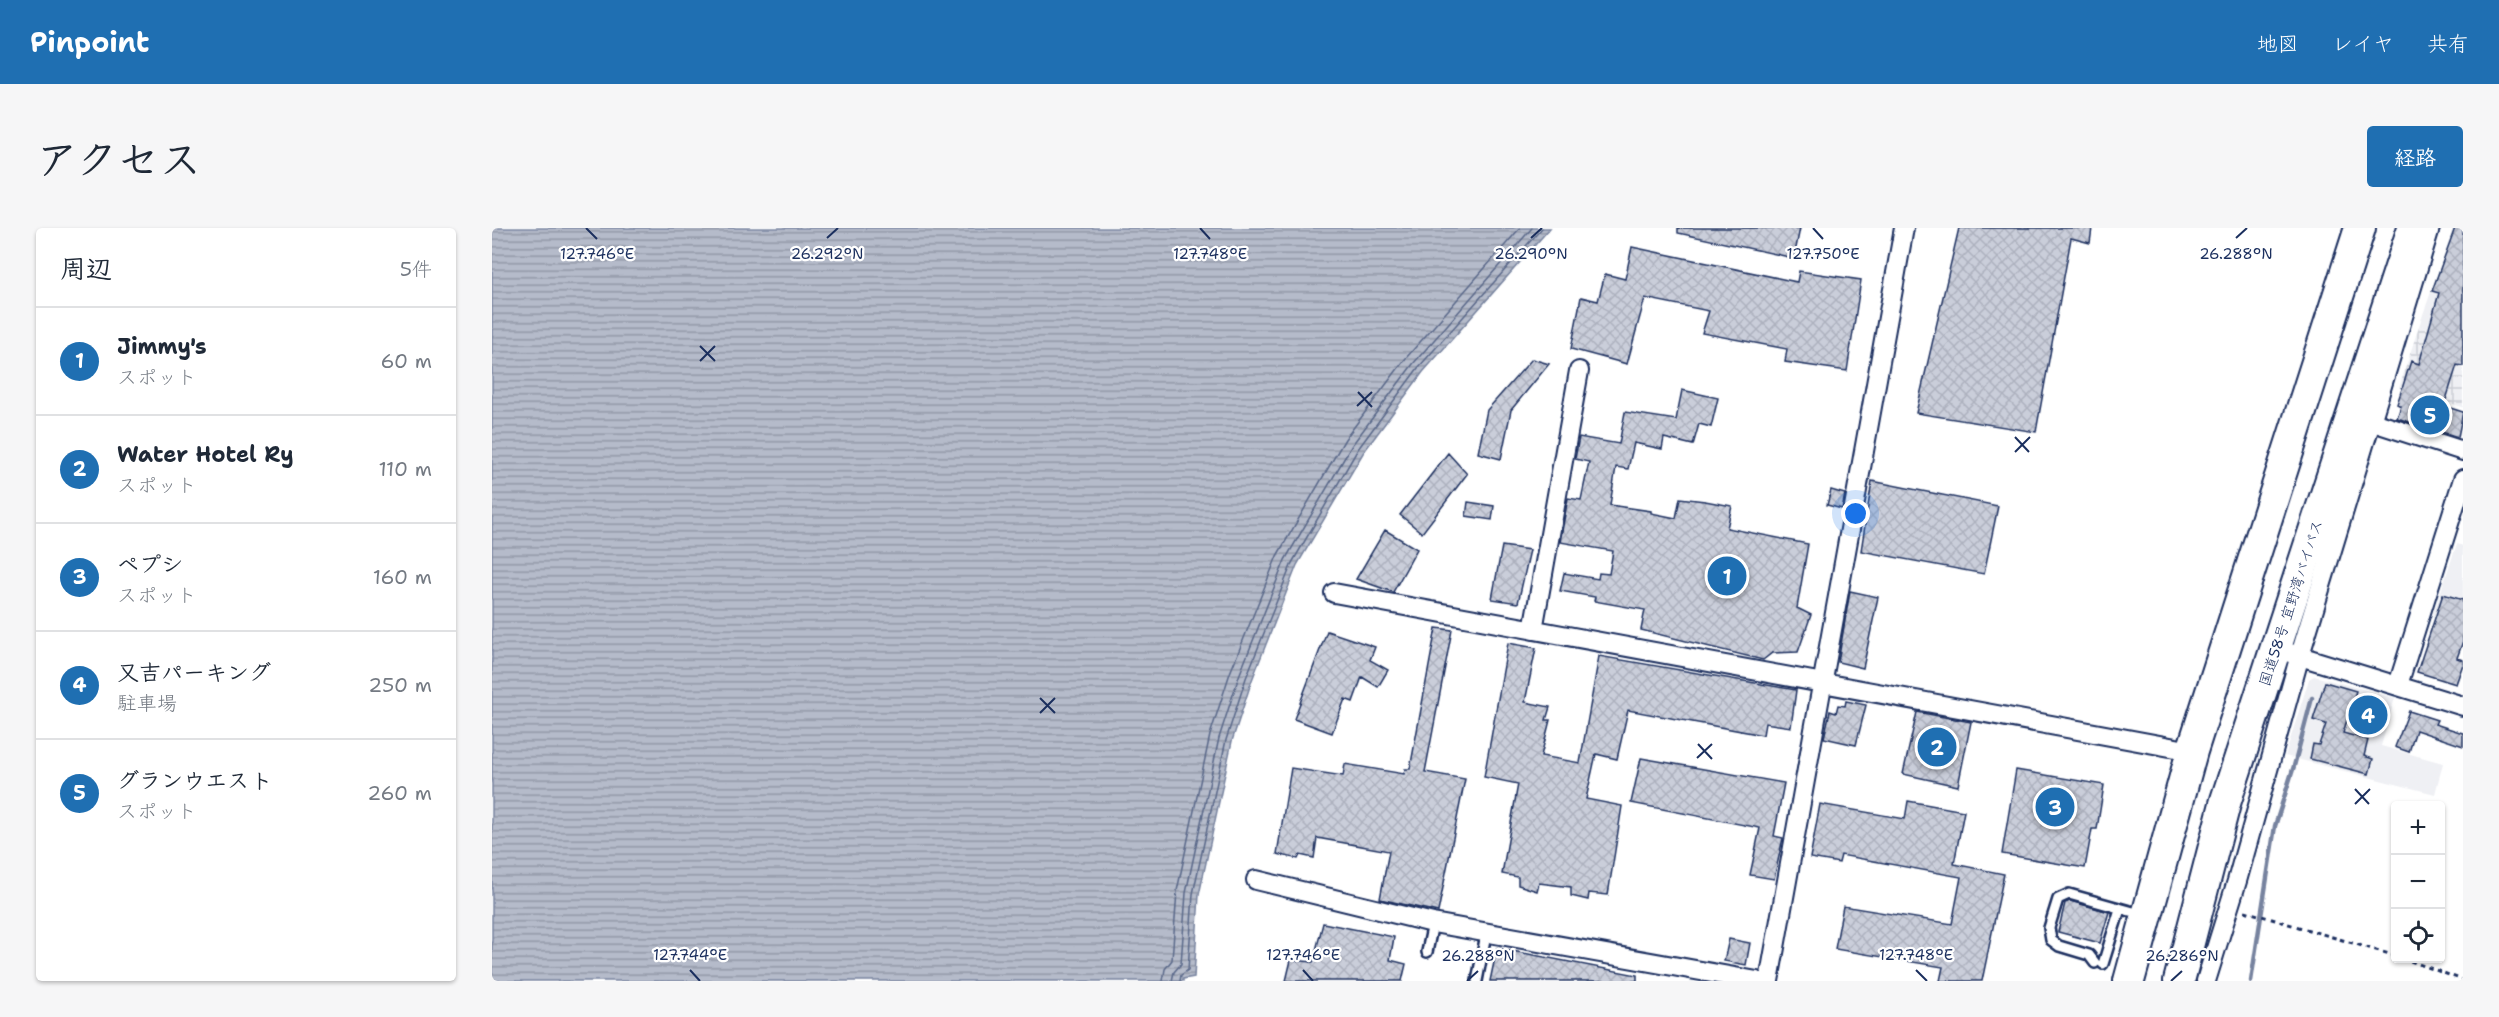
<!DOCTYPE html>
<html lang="ja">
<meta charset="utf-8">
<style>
:root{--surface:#fff;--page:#f6f6f7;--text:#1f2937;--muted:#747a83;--line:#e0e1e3;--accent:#1f6fb2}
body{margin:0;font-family:"Shantell Sans","Klee One",sans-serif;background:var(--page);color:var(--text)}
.controls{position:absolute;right:18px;bottom:18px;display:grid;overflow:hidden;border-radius:6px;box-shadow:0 2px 4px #0004}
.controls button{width:54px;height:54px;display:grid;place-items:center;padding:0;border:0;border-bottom:2px solid var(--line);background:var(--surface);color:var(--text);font:30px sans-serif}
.you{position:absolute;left:1364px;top:286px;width:21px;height:21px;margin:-15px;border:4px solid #fff;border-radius:50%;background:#1a73e8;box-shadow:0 0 0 9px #1a73e833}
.badge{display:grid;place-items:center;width:39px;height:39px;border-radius:50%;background:var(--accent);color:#fff;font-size:20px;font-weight:700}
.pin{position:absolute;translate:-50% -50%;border:3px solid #fff;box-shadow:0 2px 6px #0006}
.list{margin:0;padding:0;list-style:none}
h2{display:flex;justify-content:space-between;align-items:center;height:78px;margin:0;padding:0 24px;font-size:26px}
h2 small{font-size:20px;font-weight:400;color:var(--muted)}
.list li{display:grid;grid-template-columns:39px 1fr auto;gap:18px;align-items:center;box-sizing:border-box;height:108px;padding:0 24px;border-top:2px solid var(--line)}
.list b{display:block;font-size:22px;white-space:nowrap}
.list p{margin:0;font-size:20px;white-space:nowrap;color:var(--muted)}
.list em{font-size:20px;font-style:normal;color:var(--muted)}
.icon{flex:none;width:33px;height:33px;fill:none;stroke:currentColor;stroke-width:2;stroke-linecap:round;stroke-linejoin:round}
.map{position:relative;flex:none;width:1971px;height:753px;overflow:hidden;border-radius:6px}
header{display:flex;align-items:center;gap:36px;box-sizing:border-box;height:84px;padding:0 30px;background:var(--accent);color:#fff}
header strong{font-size:28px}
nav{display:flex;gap:33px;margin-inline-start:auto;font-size:21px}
.intro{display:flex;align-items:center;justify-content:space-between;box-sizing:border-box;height:144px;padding:0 36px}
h1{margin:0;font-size:42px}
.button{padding:15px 27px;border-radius:6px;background:var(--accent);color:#fff;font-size:21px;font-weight:700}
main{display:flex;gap:36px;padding:0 36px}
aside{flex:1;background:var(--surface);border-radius:6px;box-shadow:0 2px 4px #0004}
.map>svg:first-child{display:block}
.built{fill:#eff0f4}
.industrial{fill:url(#industrial-grid)}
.water{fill:url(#water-rules);stroke:#77839f;stroke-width:1.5}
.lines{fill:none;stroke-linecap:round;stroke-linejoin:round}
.shore{stroke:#596789;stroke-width:1.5}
.stream{stroke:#77839f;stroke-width:4.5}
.building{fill:url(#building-cross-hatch);stroke:#1b2f5e;stroke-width:1.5}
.service-casing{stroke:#1b2f5e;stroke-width:14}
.minor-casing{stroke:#1b2f5e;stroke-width:22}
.trunk-casing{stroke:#1b2f5e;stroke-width:34}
.path{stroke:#1b2f5e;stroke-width:3;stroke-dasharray:4.5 4.5;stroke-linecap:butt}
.service{stroke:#fff;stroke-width:9}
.minor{stroke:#fff;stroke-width:18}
.trunk{stroke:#fff;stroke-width:30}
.ticks{fill:none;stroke:#1b2f5e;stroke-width:2}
.labels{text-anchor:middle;stroke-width:4.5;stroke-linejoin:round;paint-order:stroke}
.street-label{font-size:15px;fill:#1b2f5e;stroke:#fff}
.ticks-label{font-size:15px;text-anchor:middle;fill:#1b2f5e;stroke:#fff;stroke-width:4.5;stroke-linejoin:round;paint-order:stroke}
</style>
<header>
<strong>Pinpoint</strong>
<nav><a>地図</a><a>レイヤ</a><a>共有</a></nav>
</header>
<div class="intro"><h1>アクセス</h1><a class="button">経路</a></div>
<main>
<aside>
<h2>周辺<small>5件</small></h2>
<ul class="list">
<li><span class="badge">1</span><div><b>Jimmy's</b><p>スポット</p></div><em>60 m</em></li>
<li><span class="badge">2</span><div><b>Water Hotel Ry</b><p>スポット</p></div><em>110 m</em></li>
<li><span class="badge">3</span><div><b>ペプシ</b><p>スポット</p></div><em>160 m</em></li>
<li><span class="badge">4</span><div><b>又吉パーキング</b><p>駐車場</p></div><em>250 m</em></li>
<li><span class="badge">5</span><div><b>グランウエスト</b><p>スポット</p></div><em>260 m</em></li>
</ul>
</aside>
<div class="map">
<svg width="1971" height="753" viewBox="0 0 1971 753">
<defs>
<pattern id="industrial-grid" width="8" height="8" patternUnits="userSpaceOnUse" patternTransform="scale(1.5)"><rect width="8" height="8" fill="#eff0f4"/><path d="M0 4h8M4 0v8" fill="none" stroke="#ccced4"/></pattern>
<pattern id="water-rules" width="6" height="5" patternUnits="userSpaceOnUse" patternTransform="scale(1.5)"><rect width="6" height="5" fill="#b5bbca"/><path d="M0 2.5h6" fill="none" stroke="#9298a7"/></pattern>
<pattern id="building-cross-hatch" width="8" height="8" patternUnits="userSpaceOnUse" patternTransform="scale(1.5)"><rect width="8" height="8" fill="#caceda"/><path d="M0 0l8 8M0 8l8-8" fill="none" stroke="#adb1be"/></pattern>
</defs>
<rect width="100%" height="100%" fill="#fff"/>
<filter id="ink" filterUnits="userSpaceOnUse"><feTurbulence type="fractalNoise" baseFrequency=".0167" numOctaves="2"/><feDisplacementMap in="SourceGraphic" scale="12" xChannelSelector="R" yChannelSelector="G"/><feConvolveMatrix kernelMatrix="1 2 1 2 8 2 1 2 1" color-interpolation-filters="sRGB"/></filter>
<g filter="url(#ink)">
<path class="built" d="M1966,0L1953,106L1927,98L1961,1Z
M1965,316L1971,318V399L1940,389Z
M1822,448L1903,470L1889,518L1951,535L1943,566L1793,528L1817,451Z"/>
<path class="industrial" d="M1927,98L1971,112V179L1907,160Z"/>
<path class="water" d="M0,0H1058L931,144L871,225L805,337L760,452L740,513L707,667L702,749L691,751V753H0Z"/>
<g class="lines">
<path class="shore" d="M671,753L673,741L680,732L685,663L718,507L738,445L785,328L853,211L914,130L1028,0
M680,753L682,744L689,736L694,665L727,510L747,448L793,332L860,217L921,136L1040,0
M688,753L689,747L696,742L701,666L734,512L754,450L800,335L866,221L926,140L1050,0"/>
<path class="stream" d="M1759,753L1783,598L1802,538L1820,470"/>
</g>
<path class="building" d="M1186,0H1308L1302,30L1186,5Z
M1467,0H1600L1598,15L1579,10L1544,204L1424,185Z
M1963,0H1971V138L1965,137L1952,178L1971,184L1966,209L1905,190L1909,178L1905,176L1919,133L1927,136L1947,65L1940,63Z
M1140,19L1305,54L1307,43L1369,52L1355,143L1293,134L1295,121L1210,105L1217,83L1153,70L1135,136L1079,121L1089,69L1106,73L1113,46L1133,51Z
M1040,131L1057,136L1019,182L1009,231L986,225L995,182Z
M1190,162L1226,170L1219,199L1207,196L1201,217L1172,210L1170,221L1142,215L1136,241L1124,239L1118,277L1159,283V285L1184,290L1188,270L1213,273L1240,278L1235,300L1316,316L1305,380L1319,387L1306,424L1280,425L1271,432L1149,402L1153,382L1102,373L1103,369L1068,363L1072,345L1106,351L1107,345L1117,346L1121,323L1068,314L1076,270L1089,272L1097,234L1083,231L1087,209L1127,216L1133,184L1184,192Z
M956,225L975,246L930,305L908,287Z
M1380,253L1506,278L1492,346L1369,323Z
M1339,262L1353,266L1350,281L1335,277Z
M976,274L1002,278L1000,292L974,288Z
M893,302L925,321L901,364L864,351Z
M1010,318L1038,322L1026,375L1000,371Z
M1358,363L1386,369L1371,440L1346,434Z
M1951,366L1971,372V413L1965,430L1971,432V436L1964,456L1925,444Z
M944,400L960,402L933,544L973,551L946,684L888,671L897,623L825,610L822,630L808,627L806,631L785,626L799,540L851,548L853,536L912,546L913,541H918Z
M835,403L883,419L878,432L896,442L886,459L870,449L861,474L853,471L840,505L802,491Z
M1016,415L1044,420L1033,474L1058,479L1054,492H1058L1049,528L1088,535L1107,428L1304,462L1299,499L1273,495L1271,507L1136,482L1125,531L1104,526L1094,571L1130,578L1116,667L1097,665L1096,672L1079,668V659L1047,655L1045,663L1026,657V649L1010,646L1026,556L992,549Z
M1833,454L1864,463L1851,505L1876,512L1872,528L1881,531L1877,546L1818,531L1821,516L1827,517L1834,496L1821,492Z
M1354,473L1374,477L1364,517L1332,510L1338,483L1344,485L1346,477L1353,478Z
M1917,483L1945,492L1943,496L1971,505V518L1924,502L1917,524L1903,519Z
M1425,484L1479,494L1466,558L1411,546Z
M1149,530L1292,555L1282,608L1291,610L1282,651L1258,647L1268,600L1139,575Z
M1524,542L1612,557L1605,601H1600L1593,640L1510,626Z
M1416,573L1472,583L1462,636L1512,646L1490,753H1448L1451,739L1343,721L1351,678L1460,696L1469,649L1349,627L1347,635L1318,630L1328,576L1413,591Z
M1578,673L1617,684L1608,715L1566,704L1573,675Z
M831,695L902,709L898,732L914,736L910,753H794L799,732L821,734Z
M1237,711L1258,715L1254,737L1232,733Z
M1005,720L1145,747V753H998Z"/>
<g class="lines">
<g class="service-casing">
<path id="service" d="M935,724L941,695
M1603,735L1597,727L1567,718L1559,712L1557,700L1566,671L1577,666L1652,687
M1611,736L1628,681
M985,753L994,706"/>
</g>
<g class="minor-casing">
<path id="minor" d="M1881,194L1971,223
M842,365L1700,523
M1041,402L1087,143
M1798,425L1971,478
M1906,457L1971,251
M764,652L941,695L1265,753
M1277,753L1412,0
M1714,753L1745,653L1808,427L1938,0"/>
</g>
<g class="trunk-casing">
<path id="trunk" d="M1637,753L1700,523L1868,0
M1687,753L1734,572L1921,0"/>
</g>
<path class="path" d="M1753,683L1904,728
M1910,730L1971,752"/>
<use href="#service" class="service"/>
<use href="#minor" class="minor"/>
<use href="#trunk" class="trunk"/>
</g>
</g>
<path class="ticks" d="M94,0L105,11M708,0L718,11M1321,0L1331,11M335,10L346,0M1039,10L1050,0M1744,10L1755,0M208,118L223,133M208,133L223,118M866,164L880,179M865,178L880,164M1523,209L1537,224M1523,224L1538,209M548,470L563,485M548,485L563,470M1206,516L1220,531M1205,530L1220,516M1863,561L1877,576M1863,576L1878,561M198,742L208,753M811,742L821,753M1424,742L1435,753M975,753L986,743M1679,753L1690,743"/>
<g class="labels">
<g class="street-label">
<text transform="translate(1799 375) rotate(-72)" y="5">国道58号 宜野湾バイパス</text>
</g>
</g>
<g class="ticks-label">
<text x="335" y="31">26.292°N</text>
<text x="1039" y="31">26.290°N</text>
<text x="1744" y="31">26.288°N</text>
<text x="105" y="31">127.746°E</text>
<text x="718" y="31">127.748°E</text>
<text x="1331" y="31">127.750°E</text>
<text x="198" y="732">127.744°E</text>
<text x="811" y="732">127.746°E</text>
<text x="1424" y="732">127.748°E</text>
<text x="986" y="733">26.288°N</text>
<text x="1690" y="733">26.286°N</text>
</g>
</svg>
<div class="controls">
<button>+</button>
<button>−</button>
<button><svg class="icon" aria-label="locate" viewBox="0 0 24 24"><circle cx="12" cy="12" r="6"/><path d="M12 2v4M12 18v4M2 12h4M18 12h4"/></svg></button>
</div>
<div class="you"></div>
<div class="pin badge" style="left:1235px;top:348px">1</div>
<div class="pin badge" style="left:1445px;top:519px">2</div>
<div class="pin badge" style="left:1563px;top:579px">3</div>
<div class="pin badge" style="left:1876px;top:487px">4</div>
<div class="pin badge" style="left:1938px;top:187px">5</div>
</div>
</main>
